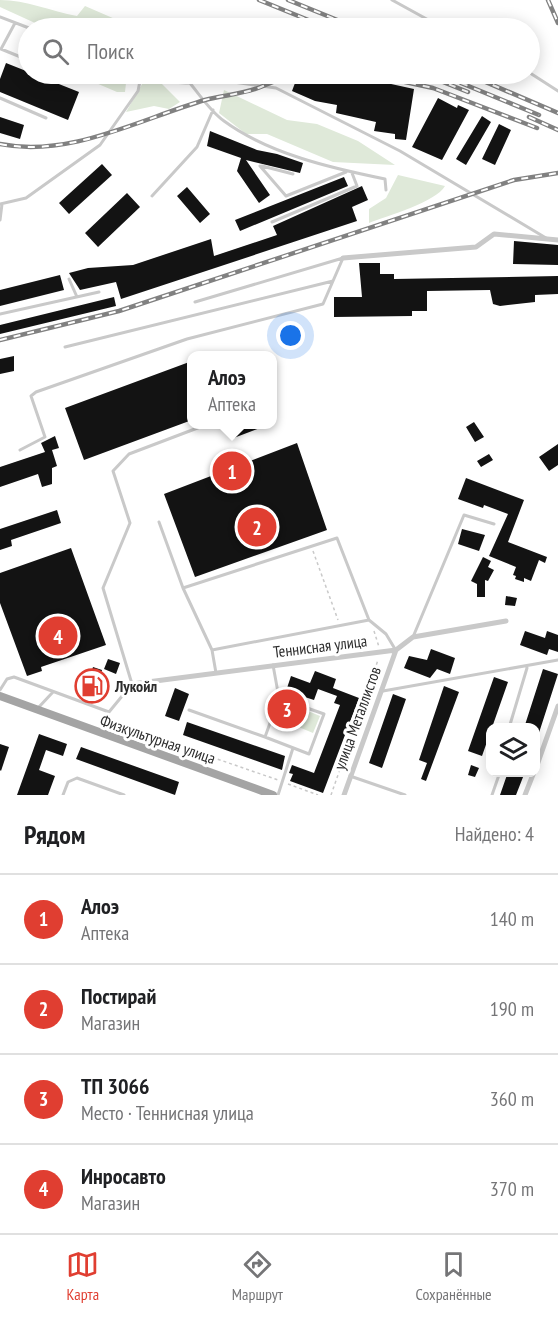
<!DOCTYPE html>
<html lang="ru">
<meta charset="utf-8">
<style>
:root{--surface:#fff;--page:#f6f6f6;--text:#202124;--muted:#757577;--line:#e0e0e0;--accent:#e03e31}
body{margin:0;font-family:"PT Sans Narrow",sans-serif;background:var(--page);color:var(--text)}
.controls{position:absolute;right:18px;bottom:18px;display:grid;overflow:hidden;border-radius:12px;box-shadow:0 3px 15px #0003}
.controls button{width:54px;height:54px;display:grid;place-items:center;padding:0;border:0;border-bottom:2px solid var(--line);background:var(--surface);color:var(--text);font:30px sans-serif}
.you{position:absolute;left:291px;top:336px;width:21px;height:21px;margin:-15px;border:4px solid #fff;border-radius:50%;background:#1a73e8;box-shadow:0 0 0 9px #1a73e833}
.badge{display:grid;place-items:center;width:39px;height:39px;border-radius:50%;background:var(--accent);color:#fff;font-size:20px;font-weight:700}
.pin{position:absolute;translate:-50% -50%;border:3px solid #fff;box-shadow:0 2px 6px #0006}
.popup{position:absolute;left:187px;top:351px;width:90px;height:78px;box-sizing:border-box;display:grid;place-content:center;border-radius:12px;background:var(--surface);filter:drop-shadow(0 2px 4px #0005);font-size:20px;white-space:nowrap;color:var(--muted)}
.popup b{font-size:22px;color:var(--text)}
.popup::after{content:'';position:absolute;left:50%;top:100%;margin-left:-12px;border:12px solid transparent;border-top-color:var(--surface)}
.list{margin:0;padding:0;list-style:none}
h2{display:flex;justify-content:space-between;align-items:center;height:78px;margin:0;padding:0 24px;font-size:26px}
h2 small{font-size:20px;font-weight:400;color:var(--muted)}
.list li{display:grid;grid-template-columns:39px 1fr auto;gap:18px;align-items:center;box-sizing:border-box;height:90px;padding:0 24px;border-top:2px solid var(--line)}
.list b{display:block;font-size:22px;white-space:nowrap}
.list p{margin:0;font-size:20px;white-space:nowrap;color:var(--muted)}
.list em{font-size:20px;font-style:normal;color:var(--muted)}
.icon{flex:none;width:33px;height:33px;fill:none;stroke:currentColor;stroke-width:2;stroke-linecap:round;stroke-linejoin:round}
.map{position:relative;flex:none;width:558px;height:795px;overflow:hidden}
.search{position:absolute;background:var(--surface);box-shadow:0 3px 15px #0003;left:18px;right:18px;top:18px;height:66px;display:flex;align-items:center;gap:15px;box-sizing:border-box;padding:0 21px;border-radius:33px;color:var(--muted);font-size:22px}
.sheet{height:438px;background:var(--surface)}
nav{display:flex;justify-content:space-around;align-items:center;box-sizing:border-box;height:84px;border-top:2px solid var(--line);background:var(--surface);font-size:16px;color:var(--muted)}
nav a{display:grid;justify-items:center;gap:3px}
nav .on{color:var(--accent)}
.map>svg:first-child{display:block}
.green{fill:#dfe9d9}
.building{fill:#131313}
.lines{fill:none;stroke-linecap:round;stroke-linejoin:round}
.path{stroke:#c9c9c9;stroke-width:1.5;stroke-dasharray:3 3;stroke-linecap:butt}
.lane{stroke:#c9c9c9;stroke-width:3}
.street{stroke:#c9c9c9;stroke-width:5}
.primary{stroke:#a4a4a4;stroke-width:8}
.rail-casing{stroke:#818181;stroke-width:4.5}
.rail{stroke:#fff;stroke-width:2;stroke-dasharray:7;stroke-linecap:butt}
.labels{text-anchor:middle;stroke-width:6;stroke-linejoin:round;paint-order:stroke}
.street-label{font-size:16px;fill:#2c2c2c;stroke:#fff}
.poi-label{font-size:16px;font-weight:bold;fill:#2c2c2c;stroke:#fff;text-anchor:start}
</style>
<div class="map">
<svg width="558" height="795" viewBox="0 0 558 795">
<rect width="100%" height="100%" fill="#fff"/>
<path class="green" d="M0,0C26,0 51,11 77,16L85,6L115,19L125,28H46L0,7Z
M75,74H121L126,83L125,92H117Z
M145,79L162,84L180,102L169,109L154,106L126,112Z
M224,90L287,120L317,124L358,141L395,165L333,162L267,134H246L219,113Z
M398,175L445,186C436,202 387,216 369,223V209L386,198Z
M296,706L320,716L313,733L289,723Z"/>
<path class="building" d="M6,63L79,92L68,120L0,92V79Z
M298,75L318,83L319,77L382,82L414,89L406,140L395,139V134L374,131L376,122L336,113L337,105L315,101L292,91Z
M438,98L457,108L458,105L469,110L442,160L412,147Z
M482,116L491,122L466,165L456,159Z
M0,117L24,125L20,139L0,133Z
M499,124L511,130L495,165L482,159Z
M210,131L257,150L277,154L303,163L300,173L246,160L270,195L259,203L237,171L241,158L207,146Z
M102,164L112,175L69,214L59,203Z
M344,177L348,186L240,231L235,220Z
M362,186L368,200L352,207L357,221L121,299L116,282L80,290L69,273L88,268L133,265L211,239L214,256L277,235L273,226Z
M187,187L210,214L200,223L177,196Z
M127,193L140,207L98,247L85,233Z
M514,241L558,245V265L513,264Z
M359,263H380V274H394V279L558,276V294L535,295V302L500,306L493,304L490,290L427,291V311H412V316L334,317V297H362Z
M60,275L64,290L0,306V290Z
M114,297L116,306L0,334V325Z
M14,356V371L0,374V359Z
M192,361V420L84,460L65,408Z
M474,422L484,437L475,442L466,427Z
M232,424H268V425L231,439L226,427Z
M55,436L59,448L52,450L57,466L52,468V484L42,487L38,474L0,487V467L45,452L41,443Z
M297,443L327,530L195,577L164,494Z
M558,444V465L549,471L539,457Z
M489,454L493,460L481,467L477,461Z
M466,478L524,500L508,542L547,557L545,563L539,560L531,581L524,578V582L515,579L516,576L513,575L516,567L489,556L508,514L484,505L483,508L458,499Z
M57,510L61,523L11,540L12,546L0,550V529Z
M462,529L485,535L479,551L458,544Z
M71,548L106,645L41,667L42,671L27,676L0,603V573Z
M483,557L491,561L488,567L494,570L488,581L485,580V597H477V584L471,581Z
M506,596L517,598L515,606L505,605Z
M525,631L545,638L547,631L558,635V652L549,649L547,655L520,645Z
M431,649L455,658L450,674L437,669L430,678L404,668L409,656L427,660Z
M108,659L120,663L116,674L104,669Z
M93,667L102,670L92,702L83,698Z
M543,669L558,674L537,739L536,728H524Z
M315,671L336,679L333,688L359,698L323,793L290,781L293,774L289,773L292,765L314,773L340,705L334,703L337,696L318,689L314,700L286,691L291,676L310,683Z
M494,677L508,682L482,756L468,751Z
M444,686L459,692L426,781L421,779L427,763L419,760Z
M175,688L189,694L179,721L165,716Z
M393,694L406,699L382,768L369,763Z
M283,703L293,707L290,716L280,712Z
M187,722L285,756L282,770L183,735Z
M39,734L67,744L63,756L46,750L39,770L55,776L48,795H17Z
M0,744L9,747L1,771L0,770Z
M81,747L179,782L175,795L76,759Z
M471,765L479,768L475,777L468,775Z
M508,772H525L516,795H500Z"/>
<g class="lines">
<path class="path" d="M313,551L338,620
M374,631L379,647
M110,722L278,780
M288,784L318,795
M331,795L378,660"/>
<path class="lane" d="M392,0L443,28
M0,17L29,28
M15,23L1,49L28,60
M530,73L558,91
M63,74L82,81
M136,74L156,81L186,83L219,80L276,88L400,151L546,238
M189,82C200,95 210,111 224,121C269,154 331,168 385,179L386,190
M0,98L46,118
M260,166L286,196L346,172
M262,166L293,174
M152,196L197,147L213,110
M0,204L26,198L100,145L138,91L141,76
M0,220L2,204
M272,222L357,186L352,173
M69,279L77,297
M195,302L343,258
M0,314L99,292
M65,347L333,281L343,258
M227,354V356
M20,450L45,437L31,396L36,392L187,339L323,304L333,281
M159,522L183,588L212,650L216,673
M183,588L337,538L369,620
M413,637L464,515L494,524
M212,650L369,620L386,634L395,649
M273,665L279,698
M0,690L7,679L14,677L109,712
M383,691L558,660
M279,698L324,714L309,754L265,737Z
M38,708L53,692
M189,710L265,737
M509,728L527,668
M101,733L109,712L132,684L103,588L130,523L113,471L129,454L208,424
M350,776L405,795
M63,795L68,782L77,778L124,795
M278,795L293,748
M492,795L500,772"/>
<path class="street" d="M343,258L476,247L494,234L558,240
M132,684L396,650L413,637L506,621
M536,768L558,706
M344,795L396,650
M525,795L534,772"/>
<path class="primary" d="M0,696L273,795"/>
<g class="rail-casing">
<path id="rail" d="M259,0L328,28
M288,0L357,28
M548,0L558,23
M368,74L433,88L537,128
M423,74L468,92
M467,74L558,113
M461,83L539,115
M529,117L558,130
M0,144C70,158 140,119 205,100C223,95 246,94 263,86C275,81 284,77 297,74
M0,340L119,311L514,180L558,173"/>
</g>
<use href="#rail" class="rail"/>
</g>
<defs>
<g id="fuel-ring" transform="scale(1.725)"><circle r="9.5" fill="#fff" stroke="#e03e31" stroke-width="1.5"/><path d="M-5.5-6h7V0h2V4h1.3V-2.5L3-4.5l.8-.8L6-3V5H2.5V1h-1V6h-7ZM-4.2-4.7v3.2H.2V-4.7Z" fill="#e03e31"/></g>
</defs>
<g fill-rule="evenodd">
<use href="#fuel-ring" x="92" y="686"/>
</g>
<g class="labels">
<g class="street-label">
<text transform="translate(320 646) rotate(-7)" y="6">Теннисная улица</text>
<text transform="translate(357 718) rotate(-70)" y="6">улица Металлистов</text>
<text transform="translate(158 739) rotate(19)" y="6">Физкультурная улица</text>
</g>
<g class="poi-label">
<text x="115" y="692">Лукойл</text>
</g>
</g>
</svg>
<div class="controls">
<button><svg class="icon" aria-label="layers" viewBox="0 0 24 24"><path d="M12 4l9 5-9 5-9-5zM3 14l9 5 9-5"/></svg></button>
</div>
<div class="you"></div>
<div class="pin badge" style="left:232px;top:471px">1</div>
<div class="popup"><b>Алоэ</b>Аптека</div>
<div class="pin badge" style="left:257px;top:527px">2</div>
<div class="pin badge" style="left:287px;top:709px">3</div>
<div class="pin badge" style="left:58px;top:636px">4</div>
<div class="search"><svg class="icon" aria-label="search" viewBox="0 0 24 24"><circle cx="10" cy="10" r="6"/><path d="M15 15l6 6"/></svg>Поиск</div>
</div>
<section class="sheet">
<h2>Рядом<small>Найдено: 4</small></h2>
<ul class="list">
<li><span class="badge">1</span><div><b>Алоэ</b><p>Аптека</p></div><em>140 m</em></li>
<li><span class="badge">2</span><div><b>Постирай</b><p>Магазин</p></div><em>190 m</em></li>
<li><span class="badge">3</span><div><b>ТП 3066</b><p>Место · Теннисная улица</p></div><em>360 m</em></li>
<li><span class="badge">4</span><div><b>Инросавто</b><p>Магазин</p></div><em>370 m</em></li>
</ul>
</section>
<nav>
<a class="on"><svg class="icon" aria-label="map" viewBox="0 0 24 24"><path d="M3 6l6-2 6 2 6-2v14l-6 2-6-2-6 2zM9 4v14M15 6v14"/></svg>Карта</a>
<a><svg class="icon" aria-label="directions" viewBox="0 0 24 24"><path d="M12 3l9 9-9 9-9-9zM9 14v-3h6M13 9l2 2-2 2"/></svg>Маршрут</a>
<a><svg class="icon" aria-label="saved" viewBox="0 0 24 24"><path d="M7 4h10v16l-5-4-5 4z"/></svg>Сохранённые</a>
</nav>
